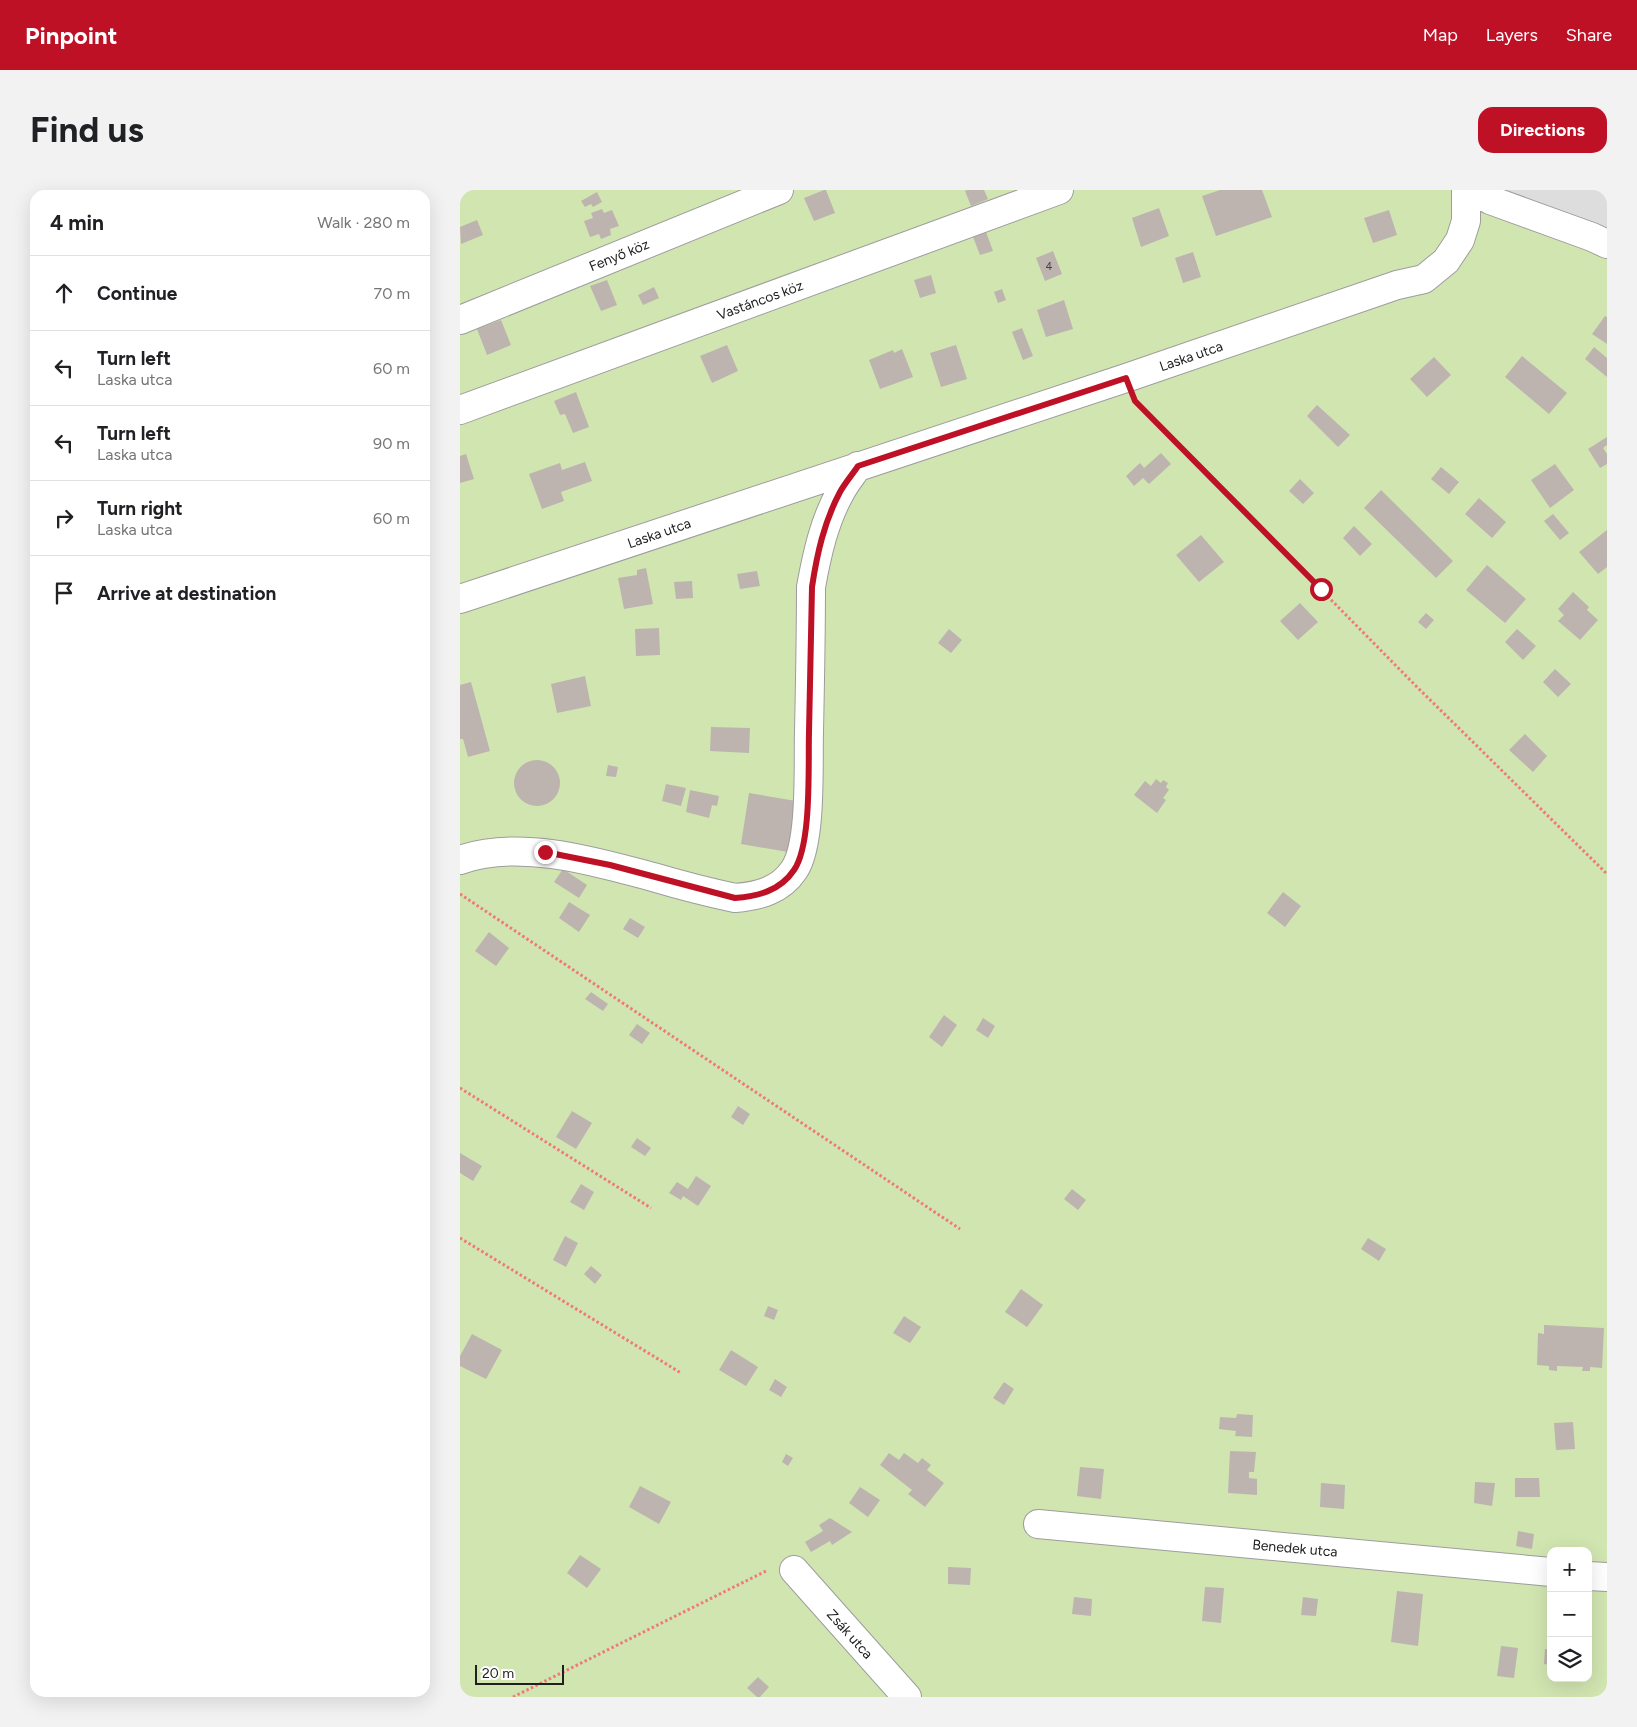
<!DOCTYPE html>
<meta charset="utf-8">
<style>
:root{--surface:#fff;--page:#f2f2f2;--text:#202124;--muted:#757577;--line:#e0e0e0;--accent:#be1126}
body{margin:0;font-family:Figtree,sans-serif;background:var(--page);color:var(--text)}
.controls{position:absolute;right:15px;bottom:15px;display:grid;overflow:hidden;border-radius:10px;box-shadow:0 5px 20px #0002}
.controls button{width:45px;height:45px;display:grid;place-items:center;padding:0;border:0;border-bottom:1px solid var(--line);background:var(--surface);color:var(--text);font:25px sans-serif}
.scale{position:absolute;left:15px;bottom:12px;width:89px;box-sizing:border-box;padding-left:5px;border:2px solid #202020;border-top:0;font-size:14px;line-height:18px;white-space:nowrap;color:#202020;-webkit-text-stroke:4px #fff;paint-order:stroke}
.stop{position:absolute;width:15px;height:15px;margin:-11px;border:4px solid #be1126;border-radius:50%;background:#fff}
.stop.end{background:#be1126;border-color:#fff;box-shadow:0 1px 5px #0008}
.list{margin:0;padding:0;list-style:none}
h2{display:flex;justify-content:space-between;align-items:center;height:65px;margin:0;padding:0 20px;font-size:21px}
h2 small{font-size:16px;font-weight:400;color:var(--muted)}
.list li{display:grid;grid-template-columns:32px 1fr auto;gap:15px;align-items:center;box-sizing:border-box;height:75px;padding:0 20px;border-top:1px solid var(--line)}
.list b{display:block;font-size:19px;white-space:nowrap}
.list p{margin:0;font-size:16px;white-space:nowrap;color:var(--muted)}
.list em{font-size:16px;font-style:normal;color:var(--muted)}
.icon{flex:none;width:28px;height:28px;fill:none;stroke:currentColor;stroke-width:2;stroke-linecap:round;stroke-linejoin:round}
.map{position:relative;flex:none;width:1147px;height:1507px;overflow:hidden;border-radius:15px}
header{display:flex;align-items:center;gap:30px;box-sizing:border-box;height:70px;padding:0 25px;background:var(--accent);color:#fff}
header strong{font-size:24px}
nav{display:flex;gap:28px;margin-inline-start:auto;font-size:18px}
.intro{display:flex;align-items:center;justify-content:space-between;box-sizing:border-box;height:120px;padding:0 30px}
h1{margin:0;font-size:35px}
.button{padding:12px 22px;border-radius:15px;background:var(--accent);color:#fff;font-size:18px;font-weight:700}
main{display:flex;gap:30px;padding:0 30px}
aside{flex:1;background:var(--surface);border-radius:15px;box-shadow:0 5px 20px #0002}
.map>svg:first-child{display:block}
.residential{fill:#dedddd}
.grass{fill:#d1e5b1;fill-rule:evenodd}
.building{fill:#bdb4b0}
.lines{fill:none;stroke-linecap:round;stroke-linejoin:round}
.minor-casing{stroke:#9d9d9d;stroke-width:30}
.path{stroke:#ef797b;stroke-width:3;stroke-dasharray:2.5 2.5;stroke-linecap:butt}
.minor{stroke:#fff;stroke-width:28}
.route{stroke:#be1126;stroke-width:6}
.labels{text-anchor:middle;stroke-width:4;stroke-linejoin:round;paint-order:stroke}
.number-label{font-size:11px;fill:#474544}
.street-label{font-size:14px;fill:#202020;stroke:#fff}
</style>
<header>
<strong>Pinpoint</strong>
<nav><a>Map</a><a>Layers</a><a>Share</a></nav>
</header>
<div class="intro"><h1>Find us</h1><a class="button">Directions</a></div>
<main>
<aside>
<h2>4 min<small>Walk · 280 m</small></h2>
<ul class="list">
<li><svg class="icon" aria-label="ahead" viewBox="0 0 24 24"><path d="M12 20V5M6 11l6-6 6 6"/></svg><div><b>Continue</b></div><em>70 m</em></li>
<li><svg class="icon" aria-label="left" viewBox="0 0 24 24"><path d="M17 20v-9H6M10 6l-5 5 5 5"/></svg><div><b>Turn left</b><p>Laska utca</p></div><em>60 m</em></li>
<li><svg class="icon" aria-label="left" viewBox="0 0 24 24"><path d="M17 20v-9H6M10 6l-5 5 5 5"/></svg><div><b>Turn left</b><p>Laska utca</p></div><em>90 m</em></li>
<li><svg class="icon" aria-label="right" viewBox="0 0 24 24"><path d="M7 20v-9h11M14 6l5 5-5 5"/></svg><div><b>Turn right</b><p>Laska utca</p></div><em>60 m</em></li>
<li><svg class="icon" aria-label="arrive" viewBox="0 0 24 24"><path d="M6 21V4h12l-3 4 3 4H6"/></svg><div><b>Arrive at destination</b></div></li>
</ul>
</aside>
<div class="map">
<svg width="1147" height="1507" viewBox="0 0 1147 1507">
<rect width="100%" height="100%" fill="#efebe7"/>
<path class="residential" d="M1014,0H1147V54Z"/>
<path class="grass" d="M0,0H1014L1147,54V1507H0ZM1091,1361H1128V1488H1091Z"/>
<path class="building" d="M364,0H366L375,23L354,31L344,8Z
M507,0H524L528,9L511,16L505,1Z
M760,0H802L812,27L756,46L742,6Z
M137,2L142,12L133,17L131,14L125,17L121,11Z
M699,18L709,46L681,57L672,28Z
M142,19L144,23L152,20L159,36L150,39L151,45L141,49L139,44L130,47L124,31L133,28L131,23Z
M929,20L937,45L913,53L904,28Z
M17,30L23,45L1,54L0,37Z
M526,42L533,61L520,65L513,47Z
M593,61L602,84L585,91L576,68Z
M733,62L741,87L723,93L715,68Z
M471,85L476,103L460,108L454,90Z
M147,90L157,115L141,121L130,96Z
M194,97L199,108L183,115L178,105Z
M542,99L546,110L538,113L534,102Z
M604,110L613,139L586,147L577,120Z
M1145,126L1147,127V154L1132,144Z
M41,130L51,155L27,165L17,139Z
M562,138L573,166L563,170L552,142Z
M267,155L278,181L252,193L240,166Z
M496,155L507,189L481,197L470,163Z
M1134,157L1147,168V187L1125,169Z
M442,159L453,187L420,199L409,170L433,160L434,163Z
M1062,166L1107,203L1089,224L1045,187Z
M974,167L991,185L967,207L950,189Z
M116,202L129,237L113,243L105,224L100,225L94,211Z
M857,215L890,245L878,257L847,226Z
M1147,247V255L1143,258L1147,264V274L1140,278L1128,259Z
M701,263L711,274L689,294L683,288L674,296L666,286L680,273L684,278Z
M6,264L14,289L0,293V266Z
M125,272L132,291L101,302L104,311L82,319L69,284L100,273L102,280Z
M1095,274L1114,300L1090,318L1071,290Z
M981,277L999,292L989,304L971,289Z
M840,289L854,303L843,314L829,301Z
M921,300L993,371L976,388L904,318Z
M1019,308L1046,332L1032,348L1005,324Z
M1093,324L1109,343L1100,350L1084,331Z
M894,336L912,354L900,366L883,348Z
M1147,340V377L1138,384L1119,362Z
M741,345L764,372L739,392L716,365Z
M1027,375L1066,409L1045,433L1006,400Z
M186,378L193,414L164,419L158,388L177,385V380Z
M297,381L300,396L280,399L277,384Z
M232,391L233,408L216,409L214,392Z
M1113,402L1129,417L1127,420L1138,430L1120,450L1098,431L1104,425L1098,419Z
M840,413L858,432L838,450L820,431Z
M966,423L974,430L966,439L958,432Z
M199,438L200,465L176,466L175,439Z
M489,439L502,450L491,463L478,453Z
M1057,439L1076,456L1063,470L1045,452Z
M1095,479L1111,494L1098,507L1083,492Z
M125,486L131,516L97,523L91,494Z
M11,492L30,561L8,567L3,549H0V495Z
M251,537L290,538L289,563L250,561Z
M1065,544L1087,566L1073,582L1049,560Z
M54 593a23 23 0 1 1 46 0a23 23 0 1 1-46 0Z
M148,575L158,577L156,587L146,586Z
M696,589L701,593L703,590L708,593L706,597L709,600L703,608L706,610L697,623L674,605L685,591L691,596Z
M206,594L226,598L221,616L202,611Z
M230,600L259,606L257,616L252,615L249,628L226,622Z
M289,603L336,611L328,662L281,654Z
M103,679L127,695L119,708L94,692Z
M823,702L841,716L825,737L807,723Z
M109,712L130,725L119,742L99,728Z
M170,728L185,737L178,748L163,739Z
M29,742L49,758L36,776L15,761Z
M131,802L148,814L143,821L125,809Z
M484,825L497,835L482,857L469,847Z
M523,828L535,836L528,848L516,840Z
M177,834L190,843L182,854L169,845Z
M278,916L290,924L283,935L271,927Z
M112,921L132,933L116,959L96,947Z
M177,948L191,958L185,966L171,957Z
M0,963L22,976L13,991L0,983Z
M236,986L251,996L238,1016L223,1006L221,1010L209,1003L217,992L228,999Z
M121,994L134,1002L124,1020L110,1012Z
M612,999L626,1010L618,1020L604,1009Z
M105,1046L118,1053L106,1077L93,1070Z
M908,1048L926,1059L919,1071L901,1059Z
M131,1076L142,1085L135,1094L124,1084Z
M561,1099L583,1115L567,1137L545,1122Z
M308,1116L318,1120L314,1130L304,1126Z
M444,1126L461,1137L450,1153L433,1143Z
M1084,1135L1144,1138L1142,1178L1130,1177V1181H1122L1123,1177L1097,1176V1181L1089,1180V1176L1077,1175L1078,1143L1084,1144Z
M12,1144L42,1160L26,1189L0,1176V1166Z
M271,1160L298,1177L286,1196L259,1180Z
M315,1189L327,1197L321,1207L309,1200Z
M544,1192L554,1199L544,1215L533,1208Z
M777,1224L793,1225L792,1247L775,1246L776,1241L759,1239L760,1227L776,1228Z
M1113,1232L1115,1259L1096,1260L1094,1233Z
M770,1261L796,1262L794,1282H789V1288L797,1289V1305L768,1303Z
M429,1263L439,1270L444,1263L458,1273L462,1268L471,1275L467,1280L484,1293L465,1317L448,1304L452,1300L420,1275Z
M326,1264L333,1268L328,1276L322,1272Z
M620,1277L644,1279L641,1309L617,1306Z
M1055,1288H1079L1080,1307H1055Z
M1015,1292L1035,1293L1032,1316L1014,1313Z
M861,1293L885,1295L884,1319L860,1317Z
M180,1296L211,1312L199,1334L169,1317Z
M400,1297L420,1310L408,1327L389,1313Z
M370,1328L392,1342L372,1355L370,1351L351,1362L345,1352L363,1341L359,1335Z
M1058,1341L1074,1344L1072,1359L1056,1356Z
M120,1365L141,1379L127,1398L107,1383Z
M488,1377L511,1378L510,1395L488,1394Z
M745,1397L764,1398L761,1433L742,1431Z
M937,1401L963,1404L958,1456L931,1452Z
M614,1407L632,1409L631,1426L612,1424Z
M843,1407L858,1409L856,1426L841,1425Z
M1041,1456L1058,1458L1054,1488L1037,1486Z
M1085,1459H1091V1475L1084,1474Z
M298,1487L309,1497L300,1507H297L287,1498Z"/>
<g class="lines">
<g class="minor-casing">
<path id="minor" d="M1014,0L1030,10L1132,47L1147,54
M0,130L319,0
M0,220L599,0
M0,409L666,188L937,95L964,89L986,71L1000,50L1006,31V0
M0,670C59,649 134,671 193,687C220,695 247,702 275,708C298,706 320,701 334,680C352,654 348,575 349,542C350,494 351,445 351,397C357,364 364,332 380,303C385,293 392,285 398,276
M578,1334L1091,1382
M334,1380L447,1507
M1128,1386L1147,1387"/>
</g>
<path class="path" d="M678,214L956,496L1147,684
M0,704L500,1039
M0,898L191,1018
M0,1048L221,1183
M53,1507L306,1381"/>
<use href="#minor" class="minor"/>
</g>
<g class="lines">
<path class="route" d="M85,662L150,675L275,708C298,706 320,701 334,680C352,654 348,575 349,542C350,494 351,445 352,397C357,364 364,332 380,302C385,293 392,285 398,276L666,188L675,211L861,399"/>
</g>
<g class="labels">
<g class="number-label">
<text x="589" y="80">4</text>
</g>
<g class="street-label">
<text transform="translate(159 65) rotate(-22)" y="5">Fenyő köz</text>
<text transform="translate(300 110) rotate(-20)" y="5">Vastáncos köz</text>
<text transform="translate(731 166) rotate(-19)" y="5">Laska utca</text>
<text transform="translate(199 343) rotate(-19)" y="5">Laska utca</text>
<text transform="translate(835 1358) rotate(5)" y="5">Benedek utca</text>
<text transform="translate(390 1444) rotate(48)" y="5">Zsák utca</text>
</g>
</g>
</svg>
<div class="controls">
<button>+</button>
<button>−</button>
<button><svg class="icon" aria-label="layers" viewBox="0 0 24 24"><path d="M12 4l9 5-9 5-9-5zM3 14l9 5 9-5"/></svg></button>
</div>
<div class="scale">20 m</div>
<div class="stop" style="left:861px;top:399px"></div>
<div class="stop end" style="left:85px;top:662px"></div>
</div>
</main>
